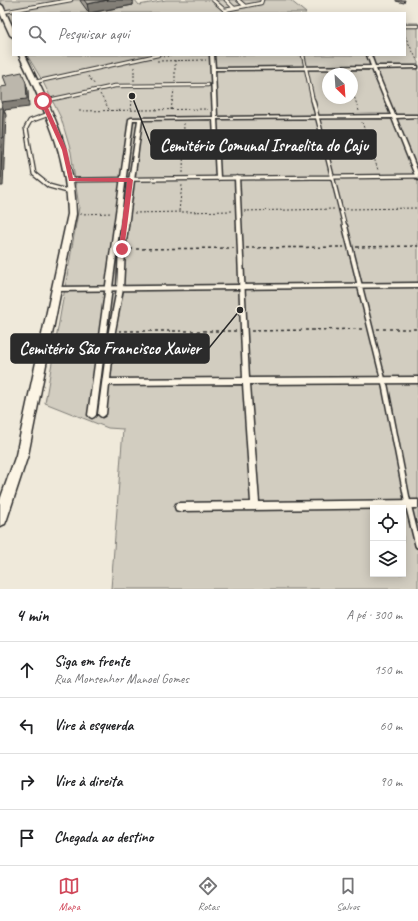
<!DOCTYPE html>
<html lang="pt">
<meta charset="utf-8">
<style>
:root{--surface:#fff;--page:#f2f2f2;--text:#202124;--muted:#757577;--line:#e0e0e0;--accent:#d1495b}
body{margin:0;font-family:Caveat,sans-serif;background:var(--page);color:var(--text)}
.controls{position:absolute;right:12px;bottom:12px;display:grid;overflow:hidden;border-radius:0px;box-shadow:0 2px 10px #0003}
.controls button{width:36px;height:36px;display:grid;place-items:center;padding:0;border:0;border-bottom:1px solid var(--line);background:var(--surface);color:var(--text);font:20px sans-serif}
.compass{position:absolute;left:322px;top:68px;width:36px;height:36px;border-radius:50%;background:var(--surface);box-shadow:0 2px 10px #0003;rotate:155deg}
.stop{position:absolute;width:12px;height:12px;margin:-9px;border:3px solid #d1495b;border-radius:50%;background:#fff}
.stop.end{background:#d1495b;border-color:#fff;box-shadow:0 1px 4px #0008}
.list{margin:0;padding:0;list-style:none}
h2{display:flex;justify-content:space-between;align-items:center;height:52px;margin:0;padding:0 16px;font-size:17px}
h2 small{font-size:13px;font-weight:400;color:var(--muted)}
.list li{display:grid;grid-template-columns:26px 1fr auto;gap:12px;align-items:center;box-sizing:border-box;height:56px;padding:0 16px;border-top:1px solid var(--line)}
.list b{display:block;font-size:15px;white-space:nowrap}
.list p{margin:0;font-size:13px;white-space:nowrap;color:var(--muted)}
.list em{font-size:13px;font-style:normal;color:var(--muted)}
.icon{flex:none;width:22px;height:22px;fill:none;stroke:currentColor;stroke-width:2;stroke-linecap:round;stroke-linejoin:round}
.map{position:relative;flex:none;width:418px;height:589px;overflow:hidden}
.search{position:absolute;background:var(--surface);box-shadow:0 2px 10px #0003;left:12px;right:12px;top:12px;height:44px;display:flex;align-items:center;gap:10px;box-sizing:border-box;padding:0 14px;border-radius:0px;color:var(--muted);font-size:15px}
.sheet{height:276px;background:var(--surface)}
nav{display:flex;justify-content:space-around;align-items:center;box-sizing:border-box;height:56px;border-top:1px solid var(--line);background:var(--surface);font-size:11px;color:var(--muted)}
nav a{display:grid;justify-items:center;gap:2px}
nav .on{color:var(--accent)}
.map>svg:first-child{display:block}
.green{fill:#d2cdc0;stroke:#7e7c76;fill-rule:evenodd}
.lines{fill:none;stroke-linecap:round;stroke-linejoin:round}
.service-far3-casing{stroke:#2b2b2b;stroke-width:4.5}
.service-far2-casing{stroke:#2b2b2b;stroke-width:5.5}
.service-far1-casing{stroke:#2b2b2b;stroke-width:7}
.service-casing{stroke:#2b2b2b;stroke-width:8}
.pedestrian-casing{stroke:#2b2b2b;stroke-width:3}
.tertiary-casing{stroke:#2b2b2b;stroke-width:3}
.path-far1{stroke:#2b2b2b;stroke-width:1;stroke-dasharray:2 2;stroke-linecap:butt}
.path{stroke:#2b2b2b;stroke-width:1.5;stroke-dasharray:3 3;stroke-linecap:butt}
.service-far3{stroke:#fcf5e5;stroke-width:2.5}
.service-far2{stroke:#fcf5e5;stroke-width:3}
.service-far1{stroke:#fcf5e5;stroke-width:4}
.service{stroke:#fcf5e5;stroke-width:5}
.pedestrian{fill:#fcf5e5;fill-rule:evenodd}
.tertiary{fill:#fcf5e5;fill-rule:evenodd}
.wall{fill:#a29d94;stroke:#2b2b2b}
.shaded-wall{fill:#848078;stroke:#2b2b2b}
.building{fill:#bcb7ac;stroke:#2b2b2b}
.route{fill:#d1495b}
.leader{fill:none;stroke:#2b2b2b;stroke-width:1.5}
.callout-dot{fill:#2b2b2b;stroke:#fcf5e5;stroke-width:1.5}
.callout{fill:#2b2b2b;stroke:#2b2b2b;stroke-width:1.5}
.callout-label{font-size:17px;text-anchor:middle;font-weight:bold;fill:#fff}
</style>
<div class="map">
<svg width="418" height="589" viewBox="0 0 418 589">
<rect width="100%" height="100%" fill="#efe9da"/>
<filter id="ink" filterUnits="userSpaceOnUse"><feTurbulence type="fractalNoise" baseFrequency=".025" numOctaves="2"/><feDisplacementMap in="SourceGraphic" scale="8" xChannelSelector="R" yChannelSelector="G"/><feConvolveMatrix kernelMatrix="1 2 1 2 8 2 1 2 1" color-interpolation-filters="sRGB"/></filter>
<g filter="url(#ink)">
<path class="green" d="M0,0H135L139,5L166,0H290L306,13H13V29Z
M405,23H418V589H111L123,429L108,428L45,403L79,207L71,152L61,118L42,80L27,55H405ZM328,74H352V98H328ZM373,508H403V574H373Z"/>
<g class="lines">
<g class="service-far3-casing">
<path id="service-far3" d="M213,0L228,13
M226,0L234,8
M238,0L245,6
M225,10L261,3L262,0
M3,12L71,0
M405,26H418
M303,55L313,101
M35,82L158,55
M44,101L115,86L208,85"/>
</g>
<g class="service-far2-casing">
<path id="service-far2" d="M313,100L345,227
M43,101L49,100
M49,114L30,121L26,128L34,174L49,186L71,192
M70,180L418,176"/>
</g>
<g class="service-far1-casing">
<path id="service-far1" d="M345,226L385,387
M56,289L418,285"/>
</g>
<g class="service-casing">
<path id="service" d="M385,386L408,504L418,545"/>
</g>
<g class="pedestrian-casing">
<path id="pedestrian" d="M210,55H214L215,68L371,66L367,55H371L375,66H418V68L376,69L395,115H418V117L396,118L418,172V180L416,178L392,118L217,119L220,178L218,180L216,178L213,119L142,120L125,249L123,289L115,331L110,379L243,378L235,178L237,176L239,177L249,378L418,377V383L250,384L259,502L418,500V508L179,511L176,510L175,507L176,504L179,503L251,502L243,384L109,385L106,414L104,416L102,417L100,416L98,414L109,331L117,289L119,249L138,120H133L96,415L94,417L92,418L90,417L88,415L129,119L131,118L213,117ZM372,69L391,115L217,117L215,70Z"/>
</g>
<g class="tertiary-casing">
<path id="tertiary" d="M0,4L3,6L13,28V37L10,35L0,13Z
M19,55H25C51,108 75,154 76,214L28,455L7,519L5,524L0,526V500L16,455L68,214C67,153 44,109 19,55Z"/>
</g>
<path class="path-far1" d="M405,36L418,62
M163,57L175,55
M175,60V81
M157,61L206,60
M134,67V81
M88,76L95,85
M352,90L359,111
M100,94L110,111
M131,110L133,91
M171,110L174,90
M79,111L208,109
M362,122L378,170
M223,156L322,155
M183,173L184,123
M346,209L418,208
M179,211L182,185
M244,211L334,209
M134,213L232,211
M80,214L112,213"/>
<path class="path" d="M356,247L418,246
M246,248L344,247
M130,249L234,248
M377,329H418
M119,331H237
M251,331L365,329"/>
<use href="#service-far3" class="service-far3"/>
<use href="#service-far2" class="service-far2"/>
<use href="#service-far1" class="service-far1"/>
<use href="#service" class="service"/>
<use href="#pedestrian" class="pedestrian"/>
<use href="#tertiary" class="tertiary"/>
</g>
<path class="wall" d="M80,0H133V5L89,13L81,2Z
M396,0H405L404,3L396,1Z"/>
<path class="shaded-wall" d="M108,0H133V5L89,13L87,4Z
M26,83L28,90L29,107L4,110L6,115L3,186H0L3,108L1,102Z"/>
<path class="building" d="M84,0H108L87,4Z
M22,72L26,83L27,99L1,102V87L7,86L3,76Z
M0,108H3L1,178H0Z"/>
</g>
<path class="route" d="M43,99L45,101L67,150L73,178H130L133,180L124,250L119,249L127,182L69,181L62,150L40,101Z"/>
<path class="leader" d="M132 96L151 145M240 310L209 348"/>
<g class="callout-dot">
<circle cx="132" cy="96" r="4"/>
<circle cx="240" cy="310" r="4"/>
</g>
<g class="callout">
<rect x="151" y="130" width="225" height="29" rx="4"/>
<rect x="11" y="334" width="198" height="29" rx="4"/>
</g>
<g class="callout-label">
<text x="264" y="151">Cemitério Comunal Israelita do Caju</text>
<text x="110" y="354">Cemitério São Francisco Xavier</text>
</g>
</svg>
<div class="controls">
<button><svg class="icon" aria-label="locate" viewBox="0 0 24 24"><circle cx="12" cy="12" r="6"/><path d="M12 2v4M12 18v4M2 12h4M18 12h4"/></svg></button>
<button><svg class="icon" aria-label="layers" viewBox="0 0 24 24"><path d="M12 4l9 5-9 5-9-5zM3 14l9 5 9-5"/></svg></button>
</div>
<svg class="compass" viewBox="-18 -18 36 36"><path d="M0-13l5 13h-10z" fill="#e53935"/><path d="M0 13l5-13h-10z" fill="#757577"/></svg>
<div class="stop" style="left:43px;top:101px"></div>
<div class="stop end" style="left:122px;top:249px"></div>
<div class="search"><svg class="icon" aria-label="search" viewBox="0 0 24 24"><circle cx="10" cy="10" r="6"/><path d="M15 15l6 6"/></svg>Pesquisar aqui</div>
</div>
<section class="sheet">
<h2>4 min<small>A pé · 300 m</small></h2>
<ul class="list">
<li><svg class="icon" aria-label="ahead" viewBox="0 0 24 24"><path d="M12 20V5M6 11l6-6 6 6"/></svg><div><b>Siga em frente</b><p>Rua Monsenhor Manoel Gomes</p></div><em>150 m</em></li>
<li><svg class="icon" aria-label="left" viewBox="0 0 24 24"><path d="M17 20v-9H6M10 6l-5 5 5 5"/></svg><div><b>Vire à esquerda</b></div><em>60 m</em></li>
<li><svg class="icon" aria-label="right" viewBox="0 0 24 24"><path d="M7 20v-9h11M14 6l5 5-5 5"/></svg><div><b>Vire à direita</b></div><em>90 m</em></li>
<li><svg class="icon" aria-label="arrive" viewBox="0 0 24 24"><path d="M6 21V4h12l-3 4 3 4H6"/></svg><div><b>Chegada ao destino</b></div></li>
</ul>
</section>
<nav>
<a class="on"><svg class="icon" aria-label="map" viewBox="0 0 24 24"><path d="M3 6l6-2 6 2 6-2v14l-6 2-6-2-6 2zM9 4v14M15 6v14"/></svg>Mapa</a>
<a><svg class="icon" aria-label="directions" viewBox="0 0 24 24"><path d="M12 3l9 9-9 9-9-9zM9 14v-3h6M13 9l2 2-2 2"/></svg>Rotas</a>
<a><svg class="icon" aria-label="saved" viewBox="0 0 24 24"><path d="M7 4h10v16l-5-4-5 4z"/></svg>Salvos</a>
</nav>
